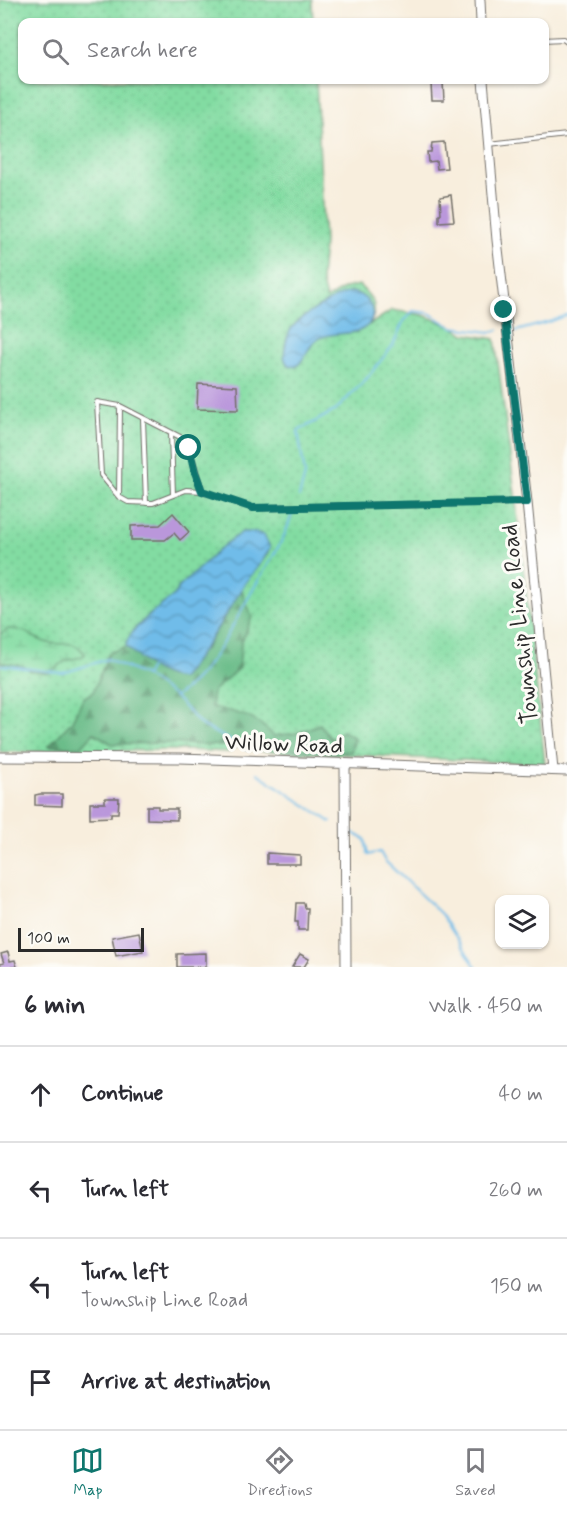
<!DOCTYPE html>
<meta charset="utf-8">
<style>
:root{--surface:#fff;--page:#f2f2f3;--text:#2b2b33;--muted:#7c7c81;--line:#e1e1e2;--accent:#0f766e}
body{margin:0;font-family:Mynerve,sans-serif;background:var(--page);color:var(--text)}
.controls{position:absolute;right:18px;bottom:18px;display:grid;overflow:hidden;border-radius:12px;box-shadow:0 2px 4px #0004}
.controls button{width:54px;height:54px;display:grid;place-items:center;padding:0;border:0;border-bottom:2px solid var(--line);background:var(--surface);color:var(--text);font:30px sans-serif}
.scale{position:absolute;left:18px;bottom:15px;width:126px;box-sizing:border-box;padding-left:6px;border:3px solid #2b2b2b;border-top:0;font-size:16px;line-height:21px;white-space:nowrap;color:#2b2b2b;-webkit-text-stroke:4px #fdfcf7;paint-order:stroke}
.stop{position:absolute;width:18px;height:18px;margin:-14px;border:4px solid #0f766e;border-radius:50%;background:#fff}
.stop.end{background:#0f766e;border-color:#fff;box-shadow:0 2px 6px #0008}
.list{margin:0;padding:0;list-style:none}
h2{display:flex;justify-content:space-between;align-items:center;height:78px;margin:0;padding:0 24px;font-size:26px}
h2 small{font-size:20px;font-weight:400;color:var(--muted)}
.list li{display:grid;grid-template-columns:39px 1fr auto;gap:18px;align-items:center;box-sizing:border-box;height:96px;padding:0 24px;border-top:2px solid var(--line)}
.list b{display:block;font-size:22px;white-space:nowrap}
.list p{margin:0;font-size:20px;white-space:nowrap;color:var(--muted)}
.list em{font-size:20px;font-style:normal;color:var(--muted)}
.icon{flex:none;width:33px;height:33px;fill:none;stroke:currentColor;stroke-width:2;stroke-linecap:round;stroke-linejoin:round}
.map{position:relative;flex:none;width:567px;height:967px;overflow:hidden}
.search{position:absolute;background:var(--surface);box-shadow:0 2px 4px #0004;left:18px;right:18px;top:18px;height:66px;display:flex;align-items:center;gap:15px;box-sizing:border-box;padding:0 21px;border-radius:12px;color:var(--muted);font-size:22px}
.sheet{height:462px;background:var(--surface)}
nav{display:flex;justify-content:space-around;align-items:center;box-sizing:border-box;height:84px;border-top:2px solid var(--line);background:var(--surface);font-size:16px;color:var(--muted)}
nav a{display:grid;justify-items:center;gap:3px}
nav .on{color:var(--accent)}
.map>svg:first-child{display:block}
.grass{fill:url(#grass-dots);stroke:#568466;stroke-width:1.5}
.forest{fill:url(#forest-firs);stroke:#4a745a;stroke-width:1.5}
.wetland{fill:url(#wetland-marsh);stroke:#568466;stroke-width:1.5}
.water{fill:url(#water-waves);stroke:#4d748a;stroke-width:1.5}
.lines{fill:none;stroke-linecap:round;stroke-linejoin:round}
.stream{stroke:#6fbce9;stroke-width:2}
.building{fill:#ba97db}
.service-casing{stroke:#736f69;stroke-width:6}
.tertiary-casing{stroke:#736f69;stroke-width:11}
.service{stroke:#fff;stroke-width:4}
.tertiary{stroke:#fff;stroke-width:9}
.route{stroke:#0f766e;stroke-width:8}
.labels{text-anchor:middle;stroke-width:6;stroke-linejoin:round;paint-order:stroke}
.street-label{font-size:24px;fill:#2b2b2b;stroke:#fdfcf7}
</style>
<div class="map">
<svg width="567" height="967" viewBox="0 0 567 967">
<defs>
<pattern id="grass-dots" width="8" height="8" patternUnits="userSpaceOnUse" patternTransform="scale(1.5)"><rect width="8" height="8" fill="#82dca2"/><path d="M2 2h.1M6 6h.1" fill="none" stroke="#70bd8c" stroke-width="1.8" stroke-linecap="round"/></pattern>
<pattern id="forest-firs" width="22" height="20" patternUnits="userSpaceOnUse" patternTransform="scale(1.5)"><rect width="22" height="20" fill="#69bc88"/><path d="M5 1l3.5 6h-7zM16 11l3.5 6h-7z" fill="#57996f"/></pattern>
<pattern id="wetland-marsh" width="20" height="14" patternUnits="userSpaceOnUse" patternTransform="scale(1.5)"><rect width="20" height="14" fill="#82dca2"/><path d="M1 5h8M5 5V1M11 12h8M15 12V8" fill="none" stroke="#70bd8c"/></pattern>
<pattern id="water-waves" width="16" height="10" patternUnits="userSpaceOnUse" patternTransform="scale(1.5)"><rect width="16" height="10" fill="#6fbce9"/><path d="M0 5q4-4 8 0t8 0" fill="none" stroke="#5b99bd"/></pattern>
</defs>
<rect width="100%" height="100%" fill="#fdfcf7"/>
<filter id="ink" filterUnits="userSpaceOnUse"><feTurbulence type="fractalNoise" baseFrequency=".0167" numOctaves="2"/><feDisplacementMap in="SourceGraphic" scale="12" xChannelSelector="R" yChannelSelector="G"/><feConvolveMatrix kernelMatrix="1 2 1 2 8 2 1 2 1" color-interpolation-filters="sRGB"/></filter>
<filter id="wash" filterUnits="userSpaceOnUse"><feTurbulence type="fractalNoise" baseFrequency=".008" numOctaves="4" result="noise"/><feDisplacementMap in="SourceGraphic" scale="24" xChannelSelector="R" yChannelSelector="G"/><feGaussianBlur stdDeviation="1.35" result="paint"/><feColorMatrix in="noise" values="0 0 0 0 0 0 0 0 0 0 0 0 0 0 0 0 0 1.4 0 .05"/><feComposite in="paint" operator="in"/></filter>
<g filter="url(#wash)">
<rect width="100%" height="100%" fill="#f8eedd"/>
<path class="grass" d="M0,0H312L313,22H22V80H316L324,242L321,279L326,299L345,288L359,285C373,298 380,307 369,325L392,310L423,315L451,326L465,334L495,339L515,494L545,764L248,750L237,744L230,752L185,750L0,752Z"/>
<path class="forest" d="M241,589L252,617L241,644L239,668L213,691L211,707C239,713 254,715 274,736L297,733L320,724L331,739L342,731L355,738L351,752L168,743L112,744L94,733L81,747L49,746L72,721L83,698L93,692L109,653L126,646L150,667L205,649Z"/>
<path class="wetland" d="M8,629C26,628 30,637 45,642C62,648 72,636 85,654L81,657L65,661L49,673L31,671L23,666L0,662V635Z"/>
<path class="water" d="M351,292C372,295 382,320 361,330C352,335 332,332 320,338C308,344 306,359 296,367L288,365C283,359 284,355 285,347C286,341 288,334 291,329C299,317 338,294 351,292Z
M242,532H256L264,535L270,547C264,564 249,575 241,590C222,621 204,651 181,679C158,677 143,661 126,646C127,629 162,606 175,594L178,588L225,544Z"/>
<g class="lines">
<path class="stream" d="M516,331L549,322L567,315
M299,497L305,475L298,431L336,410L368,377L393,345L403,322L413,311L429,313L452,327L490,332L498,330
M0,665L63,673L108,659L145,676
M150,667L145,676L175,697L201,725L248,750
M175,697C214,670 232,625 255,586C268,563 287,538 292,512
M257,773L331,822
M351,832L365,839L368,855L380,852L385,861L441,914L476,967"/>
</g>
<g id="blocks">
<path class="building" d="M443,83L444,100H432L431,84Z
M444,142L447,168L437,169L436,161L428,162L427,152H431L432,143Z
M451,195L454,221L439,222V214H441L440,197Z
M198,384L237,386L238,410L197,409Z
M173,513L189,532L180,540L174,533L165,540H131V526L160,525Z
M40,794H62V806L35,805V795Z
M105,798H119L118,813H111V817L90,818V803H105Z
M147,806H158V809H177V820L147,819Z
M267,853L300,855V864H267Z
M296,903H304L305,908H308L307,930H298V922H295Z
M139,932L143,951L116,956L112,937Z
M8,952L10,961L15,960L17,967H0V964L4,963L1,954Z
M206,953V967H177V954Z
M300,954L309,959L304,967H292Z"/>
</g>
</g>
<g filter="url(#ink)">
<use href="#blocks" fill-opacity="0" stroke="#736f69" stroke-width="1.5"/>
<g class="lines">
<g class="service-casing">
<path id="service" d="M544,40L563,39L567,42
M489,144L567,135
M143,419L146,503
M171,434L173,495
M202,491C196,474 193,455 184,439L120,406L97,402L101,475L119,497L128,502L153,503L186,490L202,491L253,508L525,502
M119,496L120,406"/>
</g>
<g class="tertiary-casing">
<path id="tertiary" d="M480,0L481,22
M483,80L497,240L527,502L553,770
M0,757L180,758L567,771
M345,765L346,967"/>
</g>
<use href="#service" class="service"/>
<use href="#tertiary" class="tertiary"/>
</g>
</g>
<g class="lines" filter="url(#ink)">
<path class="route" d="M189,448L195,472L202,491L253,508L527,502L504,310"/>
</g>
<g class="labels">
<g class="street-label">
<text transform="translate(519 624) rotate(-96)" y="8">Township Line Road</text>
<text transform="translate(284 743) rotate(2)" y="8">Willow Road</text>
</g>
</g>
</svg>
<div class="controls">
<button><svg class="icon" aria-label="layers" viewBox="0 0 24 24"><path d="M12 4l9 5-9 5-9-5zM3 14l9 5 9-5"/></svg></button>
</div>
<div class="scale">100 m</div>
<div class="stop" style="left:189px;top:448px"></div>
<div class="stop end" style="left:504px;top:310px"></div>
<div class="search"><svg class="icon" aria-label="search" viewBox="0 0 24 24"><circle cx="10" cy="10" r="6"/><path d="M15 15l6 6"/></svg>Search here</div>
</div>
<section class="sheet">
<h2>6 min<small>Walk · 450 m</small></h2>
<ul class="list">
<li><svg class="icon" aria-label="ahead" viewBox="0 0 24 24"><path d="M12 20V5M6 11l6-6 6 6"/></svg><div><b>Continue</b></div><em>40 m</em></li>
<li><svg class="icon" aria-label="left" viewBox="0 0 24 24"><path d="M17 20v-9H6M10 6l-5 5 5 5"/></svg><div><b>Turn left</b></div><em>260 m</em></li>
<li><svg class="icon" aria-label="left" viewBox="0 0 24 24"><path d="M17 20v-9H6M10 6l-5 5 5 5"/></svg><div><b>Turn left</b><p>Township Line Road</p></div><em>150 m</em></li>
<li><svg class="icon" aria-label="arrive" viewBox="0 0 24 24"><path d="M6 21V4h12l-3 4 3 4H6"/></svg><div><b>Arrive at destination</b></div></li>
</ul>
</section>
<nav>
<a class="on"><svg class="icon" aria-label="map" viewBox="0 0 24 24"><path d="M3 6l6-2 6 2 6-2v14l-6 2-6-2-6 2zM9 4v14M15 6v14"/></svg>Map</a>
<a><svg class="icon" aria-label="directions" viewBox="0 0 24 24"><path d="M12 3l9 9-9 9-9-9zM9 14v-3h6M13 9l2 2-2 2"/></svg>Directions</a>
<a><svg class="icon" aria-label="saved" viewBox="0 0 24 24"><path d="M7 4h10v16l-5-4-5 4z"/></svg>Saved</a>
</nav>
